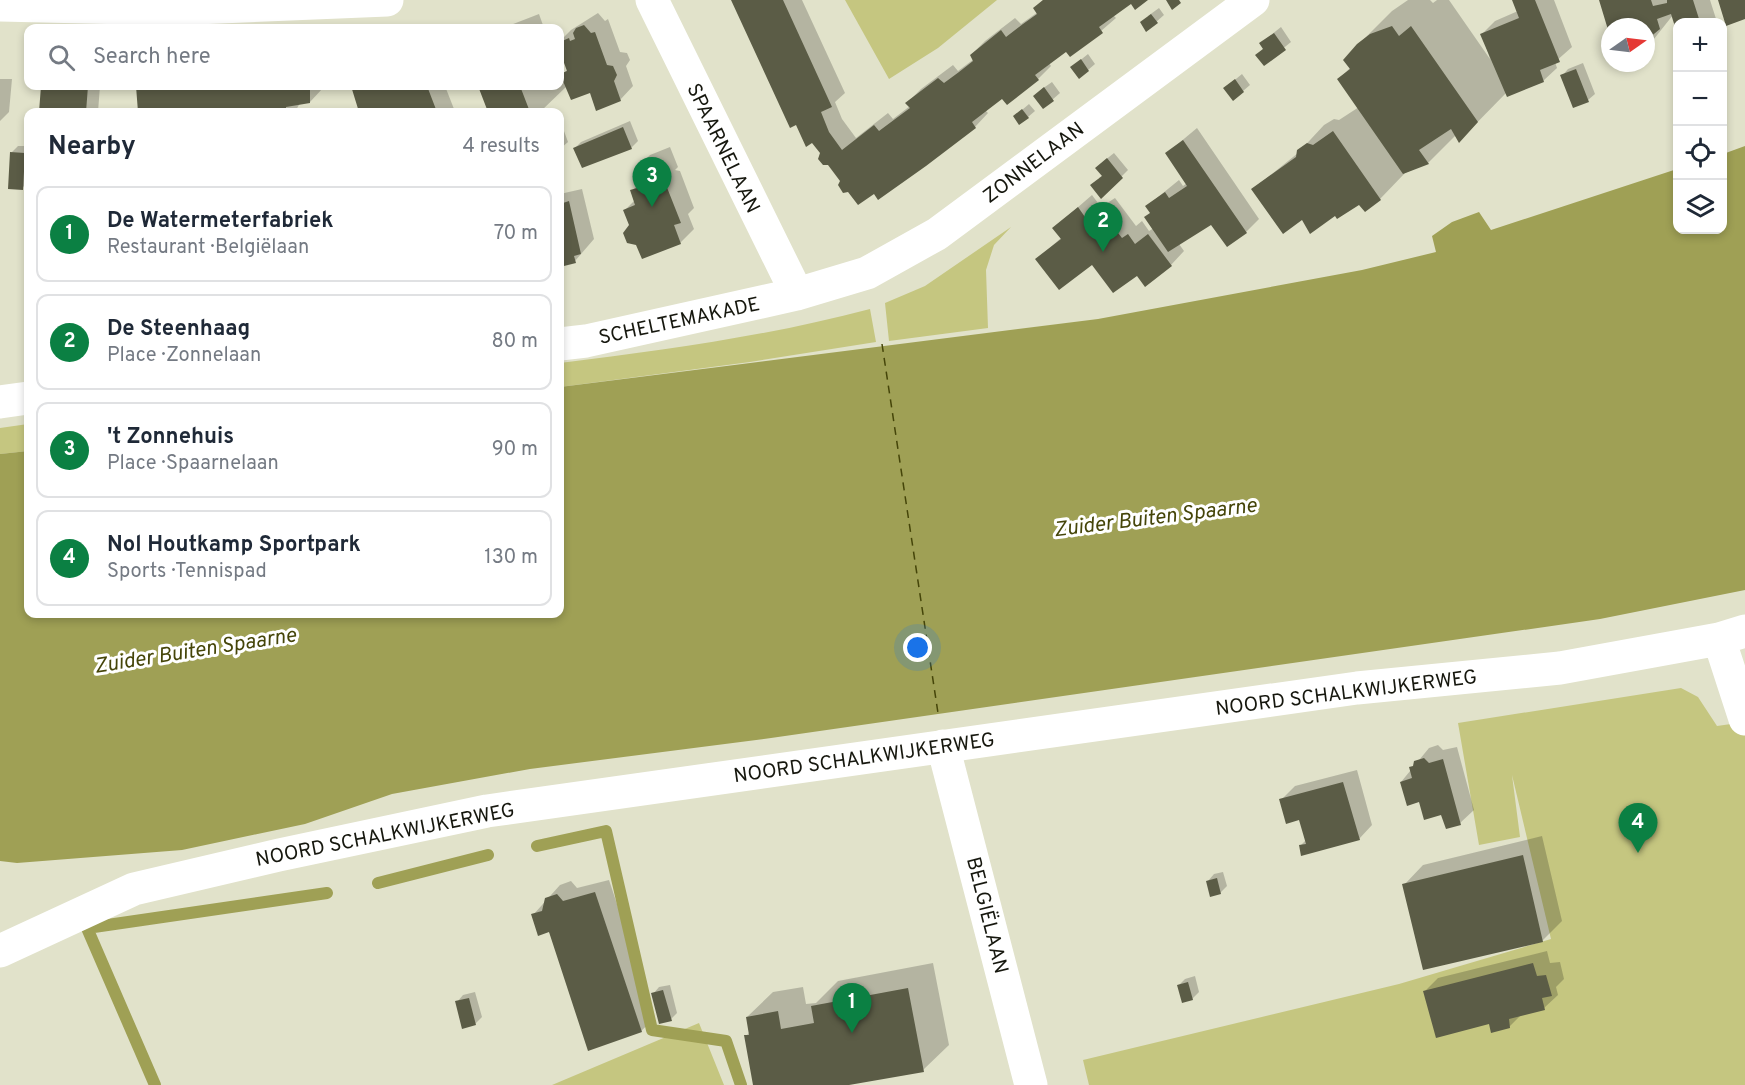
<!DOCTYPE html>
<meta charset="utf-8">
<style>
:root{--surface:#fff;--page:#f2f2f3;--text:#1f2937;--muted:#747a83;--line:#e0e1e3;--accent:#0b8043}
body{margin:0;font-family:Overpass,sans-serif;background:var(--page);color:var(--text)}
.controls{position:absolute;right:18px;top:18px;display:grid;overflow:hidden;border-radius:12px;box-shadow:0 3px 9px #0003}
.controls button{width:54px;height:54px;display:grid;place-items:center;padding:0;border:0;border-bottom:2px solid var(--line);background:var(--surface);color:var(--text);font:30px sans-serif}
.compass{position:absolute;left:1601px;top:18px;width:54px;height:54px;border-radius:50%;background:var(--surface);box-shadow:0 3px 9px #0003;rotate:76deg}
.you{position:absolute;left:918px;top:648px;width:21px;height:21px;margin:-15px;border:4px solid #fff;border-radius:50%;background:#1a73e8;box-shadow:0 0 0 9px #1a73e833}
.badge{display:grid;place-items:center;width:39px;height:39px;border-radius:50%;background:var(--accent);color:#fff;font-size:20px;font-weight:700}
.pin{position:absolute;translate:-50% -50px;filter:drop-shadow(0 2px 3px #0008)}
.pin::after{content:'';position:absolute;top:32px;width:21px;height:18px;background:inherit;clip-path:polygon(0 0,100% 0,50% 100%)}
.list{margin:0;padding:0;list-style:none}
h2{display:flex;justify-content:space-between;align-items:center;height:78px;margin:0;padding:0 24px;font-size:26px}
h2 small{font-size:20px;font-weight:400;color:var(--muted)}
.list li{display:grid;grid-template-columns:39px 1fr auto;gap:18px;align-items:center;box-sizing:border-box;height:96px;margin:0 12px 12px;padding:0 12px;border:2px solid var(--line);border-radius:12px}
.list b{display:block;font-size:22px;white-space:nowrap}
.list p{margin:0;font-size:20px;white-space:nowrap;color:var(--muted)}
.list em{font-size:20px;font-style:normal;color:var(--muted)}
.icon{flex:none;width:33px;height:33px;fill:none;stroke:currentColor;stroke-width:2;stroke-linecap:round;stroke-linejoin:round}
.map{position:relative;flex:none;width:1745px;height:1085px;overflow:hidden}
.search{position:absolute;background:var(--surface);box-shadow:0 3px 9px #0003;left:24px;top:24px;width:540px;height:66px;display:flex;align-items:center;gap:15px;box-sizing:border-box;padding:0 21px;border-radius:12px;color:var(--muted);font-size:22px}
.panel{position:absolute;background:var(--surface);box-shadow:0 3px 9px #0003;left:24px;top:108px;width:540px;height:510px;border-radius:12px}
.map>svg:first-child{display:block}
.green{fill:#c5c680}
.water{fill:#9fa055}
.shadow{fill:#0003}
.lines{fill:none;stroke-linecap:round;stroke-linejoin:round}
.stream{stroke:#9fa055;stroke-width:12}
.ferry{stroke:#454509;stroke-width:1.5;stroke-dasharray:8 6;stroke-linecap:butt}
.building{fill:#5b5c46}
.minor{stroke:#fff;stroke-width:33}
.labels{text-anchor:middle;stroke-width:6;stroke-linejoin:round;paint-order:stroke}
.street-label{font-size:20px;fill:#16170e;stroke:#fff}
.water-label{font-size:21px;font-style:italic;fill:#454509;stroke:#fff}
</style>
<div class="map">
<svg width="1745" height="1085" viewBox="0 0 1745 1085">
<rect width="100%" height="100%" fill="#e1e2ca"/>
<path class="green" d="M845,0H997L938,48L889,79Z
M1011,227L994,245L986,270L988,328L889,341L885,303L925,286Z
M870,309L876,342L750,362L560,387V363C664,350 769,336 870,309Z
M28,424V451L0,454V428Z
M1681,688L1698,697L1717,726L1745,722V1085H1089L1083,1060L1399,984L1551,939L1512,775L1520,837L1479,845L1458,723Z
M699,1023L724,1085H552Z"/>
<path class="water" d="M1745,146V590L1600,619L771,738L530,769L392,794L305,824L182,850L17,863L0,861V454L28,451V614H560V387L1098,319L1362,270L1436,252L1432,236L1452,222L1479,212L1491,230L1677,169L1678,230H1722L1723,154Z"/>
<path class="shadow" d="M733,0H802L845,93L835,102L842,119L856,138L888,113L893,119L910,106L907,103L921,89L953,65L958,71L974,59L971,55L985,41L1015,18L1021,24L1038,12L1035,8L1043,0H1145L1131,1L1113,15L1116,18L1086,44L1067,50L1049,63L1051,66L1038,79L1002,97L985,110L988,113L975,127L875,192L841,180L822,153Z
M1408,0H1430L1433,3L1437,0H1449L1490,59L1482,34L1495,21L1518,11L1513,0H1554L1572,47L1555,62L1557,68L1543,81L1507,92L1460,140L1456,135L1428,163L1405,173L1380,199L1359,203L1336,214L1302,218L1253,189L1298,153L1324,125L1334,119L1339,120L1359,107L1339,79L1351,67L1358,45L1392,11Z
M1601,0H1710L1717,22H1678V30L1673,15L1646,49V27H1610V29Z
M1159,8L1164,15L1147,30L1148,16Z
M598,13L605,21L608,19L620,52L627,53L630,60L626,66L633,86L620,100L567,86L540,112H489L479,86H560V69L562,75L568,69L560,41L571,30Z
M539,14L544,28H503Z
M1281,27L1291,42L1264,64L1257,55L1264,48L1261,43Z
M1088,54L1095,64L1088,70L1072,67Z
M1583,63L1595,94L1588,100L1562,76L1568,69Z
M1242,74L1250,85L1243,91L1225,88Z
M0,79H12L9,112L0,121Z
M1052,82L1060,93L1044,107L1042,89Z
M42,86H100L98,112H41Z
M138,86H323V88L310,102L300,103L295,112H139Z
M352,86H445L454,109L451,112H361Z
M1029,104L1035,111L1028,117L1022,110Z
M560,120L568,142L560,149Z
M630,121L638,141L631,148H575L581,142Z
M1197,128L1259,219L1246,232L1212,223L1179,244L1184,251L1171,265L1138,274L1092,263L1037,259L1061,238L1054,228L1092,195L1101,207L1115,198L1136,226L1142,221L1149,231L1154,228L1151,212L1147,206L1179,180L1183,186L1187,183L1167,153Z
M18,146H28V182L22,188L12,152Z
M670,147L678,167L675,170L680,171L694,208L688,214L694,229L680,243L630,225L625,210L635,200L632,191L641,182L636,169L650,155Z
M1114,153L1128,170L1101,197L1099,178L1103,175L1104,161Z
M582,189L594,239L575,261L560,265V194Z
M1438,745L1443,750L1457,747L1474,810L1460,823L1420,800L1401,782L1429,748Z
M1357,770L1372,825L1359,839L1300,846L1306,840L1300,818L1281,800L1295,786Z
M1542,836L1562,921L1542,941L1404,885L1423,865Z
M1223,872L1227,886L1220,893L1208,881L1214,874Z
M609,880L655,1018L641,1031L533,915L560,885L571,881L577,888Z
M1547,951L1550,963L1560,962L1564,979L1556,987L1558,995L1544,1008L1522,1014L1509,1027L1490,1022L1425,991L1438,978Z
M933,963L949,1045L923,1070L840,1085H755L746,1036L750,1032L747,1017L773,992L803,987L806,1004L816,1003L838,981Z
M1195,976L1199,992L1192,999L1178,986L1185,979Z
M670,985L677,1013L671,1019L653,994L659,987Z
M475,992L482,1017L475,1024L457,1002L463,995Z"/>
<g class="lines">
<path class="stream" d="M537,846L606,831L652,1030L726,1041L741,1085
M378,883L488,855
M155,1085L87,928L327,893"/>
<path class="ferry" d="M882,344L938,713"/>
</g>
<path class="building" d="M731,0H783L832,107L821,112L829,132L842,150L874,125L879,131L910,108L905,103L938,78L944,83L959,72L973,61L970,55L1001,30L1006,37L1023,24L1037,14L1033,8L1043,0H1148L1135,10L1131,4L1099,27L1103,33L1070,57L1066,52L1035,75L1039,80L1007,105L1002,99L972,122L976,128L926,166L878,200L874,194L858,205L848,192L843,193L838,185L840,181L828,165H823L818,159L820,153L812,143L806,147L796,125L790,128Z
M1166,0H1179L1181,3L1172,10Z
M1512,0H1535L1560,62L1540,70L1544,82L1507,97L1480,34L1519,18Z
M1599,0H1651L1653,6L1667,3V0H1693L1700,22H1677V33L1671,14L1657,19L1660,29L1649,38L1646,51V27H1610L1609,33Z
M1718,0H1745V19L1726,26Z
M1151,14L1158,23L1146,32L1140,22Z
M584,25L591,33L595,32L607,65L613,66L617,75L614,81L621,101L596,111L590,93L571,100L560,74L567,71L560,52V42L569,38L570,41L575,39L573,33L576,28Z
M1392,26L1399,36L1411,26L1478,122L1459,143L1451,129L1419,150L1429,164L1403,174L1337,79L1350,69L1343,60L1357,44L1370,34Z
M1274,33L1286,50L1264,66L1255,55L1263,49L1259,43Z
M1081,59L1089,71L1079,79L1070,67Z
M1576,69L1589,102L1573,108L1560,75Z
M1235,79L1244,92L1233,101L1223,88Z
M41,86H88L86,112H39Z
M136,86H310V103L286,107V112H138Z
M351,86H427L437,112H359Z
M478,86H520L530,112H488Z
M1044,87L1054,101L1043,109L1033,96Z
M1022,109L1029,118L1019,125L1013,116Z
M623,127L632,149L582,168L573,148Z
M1333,131L1381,200L1365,212L1359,205L1337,219L1335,216L1310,234L1302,220L1283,234L1251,189L1296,157L1297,150L1307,143L1313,145Z
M1183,140L1247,233L1227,247L1211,225L1168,252L1144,217L1150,213L1145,206L1165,192L1169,198L1187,186L1165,153Z
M10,152L25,153L23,190L8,189Z
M1107,158L1123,178L1101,199L1090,185L1102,176L1095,168Z
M657,160L666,182L662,183L666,185L681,223L674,225L681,244L642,259L636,245L627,243L623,233L629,225L623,210L635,205L630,190L641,187L634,169Z
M569,201L581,254L574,256L576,263L560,267V204Z
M1078,207L1087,220L1100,210L1122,238L1128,234L1135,244L1148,234L1172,266L1145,287L1137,276L1113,293L1092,265L1059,290L1035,259L1061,239L1052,228Z
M1424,758L1429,763L1443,759L1461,825L1446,829L1441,815L1424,820L1419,802L1407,806L1400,782L1412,778L1409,767L1413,766L1414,761Z
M1343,782L1360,840L1301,856L1299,845L1306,844L1299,820L1286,824L1279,799Z
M1523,855L1543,942L1423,970L1402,884Z
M1217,878L1221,894L1210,897L1206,881Z
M595,892L642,1032L588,1051L549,932L538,936L531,914L542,911L545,898L557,894L563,901Z
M1533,963L1537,976L1546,975L1552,996L1542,998L1545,1010L1509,1019L1510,1028L1491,1033L1489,1024L1436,1038L1423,991Z
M1188,982L1193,1000L1182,1003L1177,985Z
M908,988L924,1072L849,1085H753L744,1035H749L746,1017L778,1011L781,1029L814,1023L811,1006Z
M663,990L672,1021L659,1024L651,993Z
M469,998L476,1025L462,1029L455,1001Z"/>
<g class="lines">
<path class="minor" d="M652,0L797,294
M0,5L172,9L387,0
M560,344L586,341L797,294L867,273L937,234L1253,0
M0,402L28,398
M1719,639L1745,719
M943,746L1031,1085
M0,951L134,889L279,855L487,811L1357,688L1560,668L1719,639L1745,631"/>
</g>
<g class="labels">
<g class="street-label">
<text transform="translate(724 148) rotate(64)" y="7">SPAARNELAAN</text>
<text transform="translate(1033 162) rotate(-37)" y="7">ZONNELAAN</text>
<text transform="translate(679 320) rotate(-12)" y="7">SCHELTEMAKADE</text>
<text transform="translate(1346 692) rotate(-7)" y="7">NOORD SCHALKWIJKERWEG</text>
<text transform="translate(864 757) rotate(-8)" y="7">NOORD SCHALKWIJKERWEG</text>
<text transform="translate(385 834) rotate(-11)" y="7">NOORD SCHALKWIJKERWEG</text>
<text transform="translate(988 915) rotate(76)" y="7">BELGIËLAAN</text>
</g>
<g class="water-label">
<text transform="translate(1155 517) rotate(-7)" y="7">Zuider Buiten Spaarne</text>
<text transform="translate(195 650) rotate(-9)" y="7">Zuider Buiten Spaarne</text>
</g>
</g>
</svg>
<div class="controls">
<button>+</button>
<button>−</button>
<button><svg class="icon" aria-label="locate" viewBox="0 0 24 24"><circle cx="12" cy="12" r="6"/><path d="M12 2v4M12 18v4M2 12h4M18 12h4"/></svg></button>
<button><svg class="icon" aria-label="layers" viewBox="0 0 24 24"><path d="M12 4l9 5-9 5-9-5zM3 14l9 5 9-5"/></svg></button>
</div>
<svg class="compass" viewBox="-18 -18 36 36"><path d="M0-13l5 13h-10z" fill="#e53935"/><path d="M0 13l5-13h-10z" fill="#747a83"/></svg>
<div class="you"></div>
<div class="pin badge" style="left:852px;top:1033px">1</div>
<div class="pin badge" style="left:1103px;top:252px">2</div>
<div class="pin badge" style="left:652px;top:207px">3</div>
<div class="pin badge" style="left:1638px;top:853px">4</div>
<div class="search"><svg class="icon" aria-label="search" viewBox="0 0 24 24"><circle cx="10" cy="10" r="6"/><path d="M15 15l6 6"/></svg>Search here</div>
<section class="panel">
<h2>Nearby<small>4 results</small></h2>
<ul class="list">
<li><span class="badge">1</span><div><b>De Watermeterfabriek</b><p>Restaurant · Belgiëlaan</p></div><em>70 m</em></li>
<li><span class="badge">2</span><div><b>De Steenhaag</b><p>Place · Zonnelaan</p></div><em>80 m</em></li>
<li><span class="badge">3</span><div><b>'t Zonnehuis</b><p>Place · Spaarnelaan</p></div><em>90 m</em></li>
<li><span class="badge">4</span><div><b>Nol Houtkamp Sportpark</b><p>Sports · Tennispad</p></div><em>130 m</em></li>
</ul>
</section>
</div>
